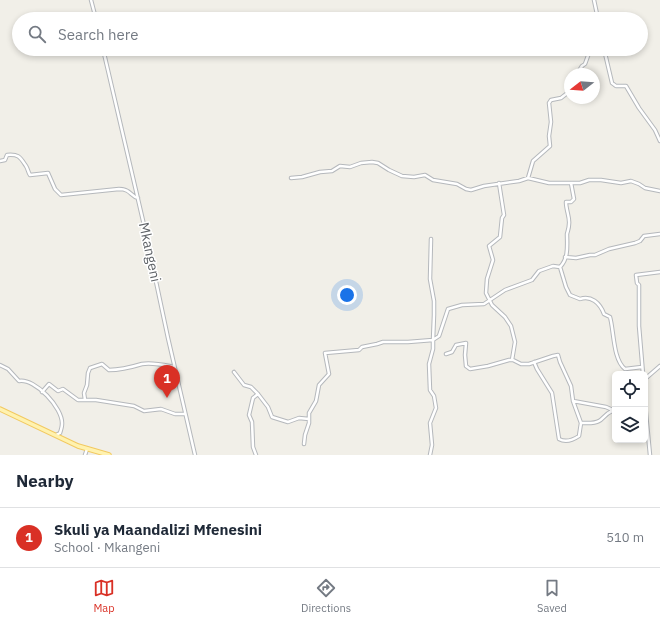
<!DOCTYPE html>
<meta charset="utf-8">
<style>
:root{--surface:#fff;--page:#f6f6f7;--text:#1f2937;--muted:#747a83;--line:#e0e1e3;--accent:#d93025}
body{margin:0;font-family:"IBM Plex Sans",sans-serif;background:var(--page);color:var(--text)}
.controls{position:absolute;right:12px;bottom:12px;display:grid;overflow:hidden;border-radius:6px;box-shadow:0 2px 6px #0003}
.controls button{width:36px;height:36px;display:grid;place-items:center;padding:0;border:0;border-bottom:1px solid var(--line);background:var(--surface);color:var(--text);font:20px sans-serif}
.compass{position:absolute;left:564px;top:68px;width:36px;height:36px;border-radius:50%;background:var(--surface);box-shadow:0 2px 6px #0003;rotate:253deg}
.you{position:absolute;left:347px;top:295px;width:14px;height:14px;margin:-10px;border:3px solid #fff;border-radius:50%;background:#1a73e8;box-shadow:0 0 0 6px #1a73e833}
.badge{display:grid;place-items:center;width:26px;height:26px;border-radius:50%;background:var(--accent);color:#fff;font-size:13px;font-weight:700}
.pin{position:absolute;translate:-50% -33px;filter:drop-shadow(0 1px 2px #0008)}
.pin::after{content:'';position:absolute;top:21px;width:14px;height:12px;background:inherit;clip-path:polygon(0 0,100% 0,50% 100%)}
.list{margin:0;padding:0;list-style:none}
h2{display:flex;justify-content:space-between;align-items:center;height:52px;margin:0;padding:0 16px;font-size:17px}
h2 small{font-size:13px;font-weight:400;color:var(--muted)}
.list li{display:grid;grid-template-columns:26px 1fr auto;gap:12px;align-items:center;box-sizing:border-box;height:60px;padding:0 16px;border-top:1px solid var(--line)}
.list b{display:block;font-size:15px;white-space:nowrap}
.list p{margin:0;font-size:13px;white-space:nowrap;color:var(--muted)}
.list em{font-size:13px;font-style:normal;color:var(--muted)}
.icon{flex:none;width:22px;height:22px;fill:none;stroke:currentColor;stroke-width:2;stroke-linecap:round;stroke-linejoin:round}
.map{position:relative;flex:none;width:660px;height:455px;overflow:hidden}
.search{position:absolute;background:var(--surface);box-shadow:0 2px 6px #0003;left:12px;right:12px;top:12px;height:44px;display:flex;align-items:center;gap:10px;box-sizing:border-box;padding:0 14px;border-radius:22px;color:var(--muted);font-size:15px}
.sheet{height:112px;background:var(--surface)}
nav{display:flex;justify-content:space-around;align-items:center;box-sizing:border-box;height:56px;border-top:1px solid var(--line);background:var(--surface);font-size:11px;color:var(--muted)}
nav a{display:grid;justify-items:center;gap:2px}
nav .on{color:var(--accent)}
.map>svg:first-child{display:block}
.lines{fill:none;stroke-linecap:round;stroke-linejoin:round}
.minor-casing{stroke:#b5b8bc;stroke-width:4.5}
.major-casing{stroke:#f2c960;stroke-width:5.5}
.minor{stroke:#fff;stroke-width:2.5}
.major{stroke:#fff2af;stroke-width:3.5}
.labels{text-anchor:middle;stroke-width:3;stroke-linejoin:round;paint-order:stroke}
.street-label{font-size:14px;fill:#5f6368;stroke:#fff}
</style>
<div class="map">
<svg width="660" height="455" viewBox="0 0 660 455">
<rect width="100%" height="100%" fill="#f1efe8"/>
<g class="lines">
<g class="minor-casing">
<path id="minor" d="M91,0L96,19
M594,0L598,19
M103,49L144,225L168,338L195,455
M604,49L612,83L616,86H626L639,108L655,130L660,141
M577,74L582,66L585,64L589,53L598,49
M0,161L5,160L7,155C19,154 20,157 26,166C28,169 28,172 30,175L48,173L55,189L61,195L119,189C131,189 130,196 138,198
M291,178L302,177L320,172L332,171L340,166L350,167L361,163L372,162L378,163L389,170L402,176L414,177L425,175L433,180L457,184L466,189L471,190L484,186L519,181L528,178L549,183H580L589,180H601L621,183L631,181L639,184L645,188L660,191
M528,178L533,161L550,146L549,136L551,122L549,103L551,100L561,98L570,91
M499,183L504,215L502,218L500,237L489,246L493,260L487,279L486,293L492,305L505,317L511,326L515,342L512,360
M571,183L574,199L571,202H566C566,210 570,218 569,224C569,228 568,230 567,234C567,245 569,258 560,267L566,287L570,295L580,299C591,295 600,303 604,314L610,317C614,331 613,360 625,369L642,367
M565,257L576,258L590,255H595L609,249L635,243L640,241L644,236L660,234
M446,354L452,352L456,345L466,343L465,355L466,366L470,369L488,366L509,360H513L521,364H529L553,356L558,355L560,362L571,386L573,401L581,423L579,436C573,440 566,443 559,439L552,393L537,369L534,362
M0,365L8,369L19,381C35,378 63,408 62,424C62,426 61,430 60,433L56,435
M234,372L244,385L251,387L258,394L268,407L272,417L288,422L299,418L309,419
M643,374L639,326V285L637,283L636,275L660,272
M645,379L660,366
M42,392L49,384L58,391L63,389L78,400H96L134,406L144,411L161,409L175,414H185
M85,400L84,393L87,385L88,373L90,368L102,364L109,370C120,370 132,367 142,364C152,362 164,365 174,367
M573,401L606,407L615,411
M645,403L650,455
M581,423C587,423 594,424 599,421C603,419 605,414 612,411
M304,444L305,435L309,423V413L316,401L319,385L329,374L325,353L359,350L362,347L377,344L383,342H408L433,340L439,336L448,309L462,305L484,304L505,290L532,280L539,271L553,266L560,267
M85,455L87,449
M256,455L253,447L252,422L249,415L253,398L258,394
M430,455L432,445L430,423L436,408L434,396L430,390L429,364L433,349V340L434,315V301L430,279L431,239"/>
</g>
<g class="major-casing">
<path id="major" d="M0,409L78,446L109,455"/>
</g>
<use href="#minor" class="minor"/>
<use href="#major" class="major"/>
</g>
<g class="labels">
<g class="street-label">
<text transform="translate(150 252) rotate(78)" y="5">Mkangeni</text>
</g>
</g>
</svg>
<div class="controls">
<button><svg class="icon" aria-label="locate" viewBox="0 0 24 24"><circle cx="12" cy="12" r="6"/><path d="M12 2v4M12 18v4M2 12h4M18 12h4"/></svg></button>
<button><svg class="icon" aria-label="layers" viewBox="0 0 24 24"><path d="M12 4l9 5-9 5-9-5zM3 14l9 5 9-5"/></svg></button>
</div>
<svg class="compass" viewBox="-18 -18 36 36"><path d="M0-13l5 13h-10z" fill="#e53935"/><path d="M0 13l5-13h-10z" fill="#747a83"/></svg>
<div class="you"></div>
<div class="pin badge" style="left:167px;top:398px">1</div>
<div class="search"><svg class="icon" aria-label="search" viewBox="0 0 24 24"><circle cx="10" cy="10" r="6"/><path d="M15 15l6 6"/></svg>Search here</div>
</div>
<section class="sheet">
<h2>Nearby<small></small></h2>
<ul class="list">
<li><span class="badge">1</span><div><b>Skuli ya Maandalizi Mfenesini</b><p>School · Mkangeni</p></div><em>510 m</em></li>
</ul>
</section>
<nav>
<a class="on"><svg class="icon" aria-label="map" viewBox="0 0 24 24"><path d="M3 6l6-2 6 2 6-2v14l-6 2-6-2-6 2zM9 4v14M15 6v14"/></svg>Map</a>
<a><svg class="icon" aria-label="directions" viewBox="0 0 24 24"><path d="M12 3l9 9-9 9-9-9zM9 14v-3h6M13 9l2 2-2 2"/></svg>Directions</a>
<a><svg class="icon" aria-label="saved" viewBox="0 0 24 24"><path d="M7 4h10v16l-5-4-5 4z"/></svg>Saved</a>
</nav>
